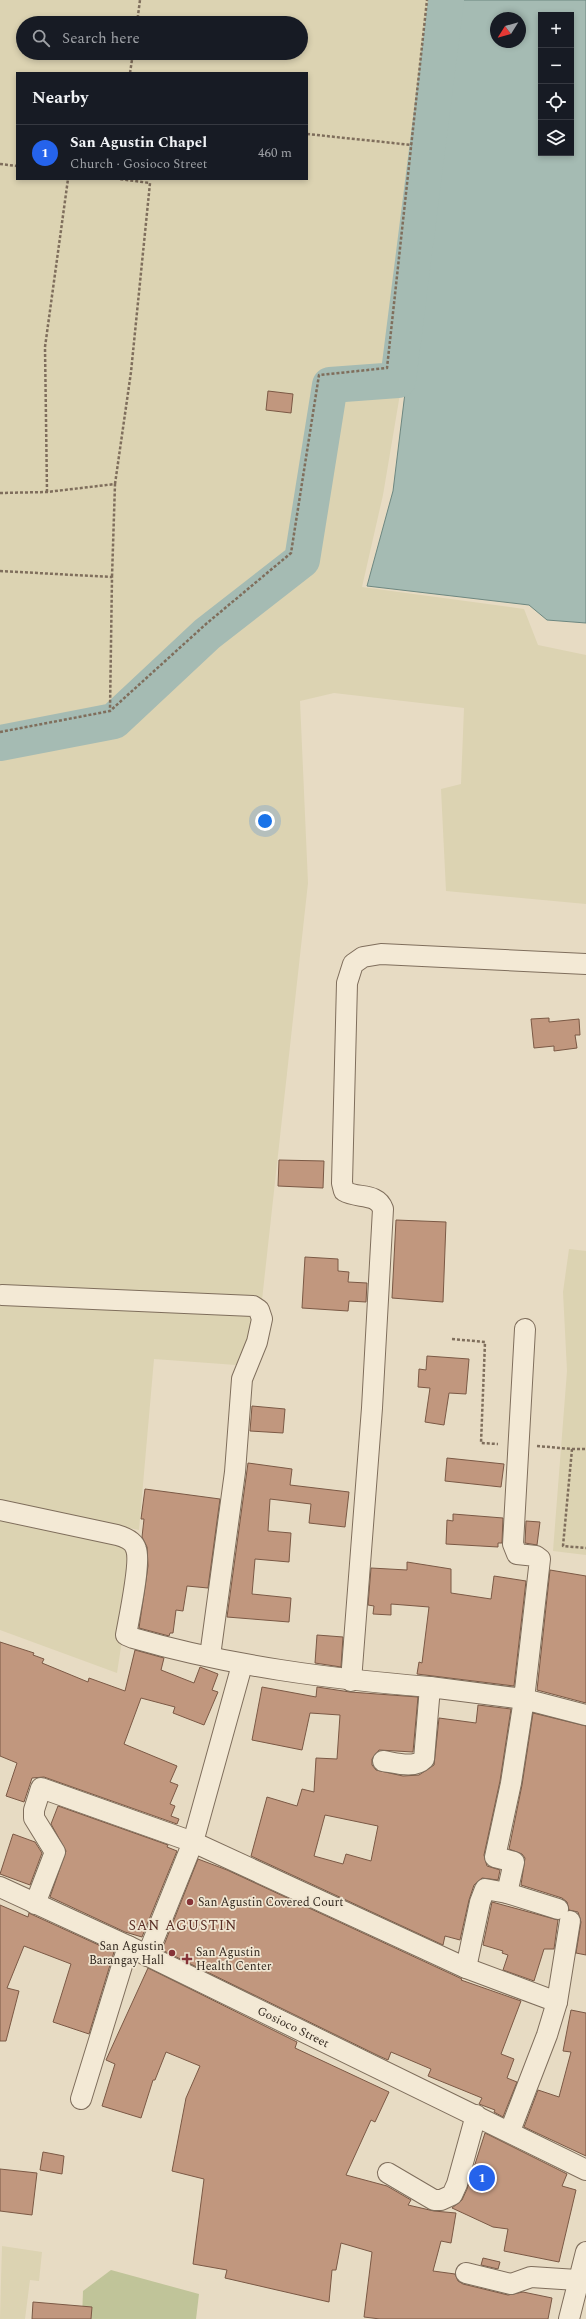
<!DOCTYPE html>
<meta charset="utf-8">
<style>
:root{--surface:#171b24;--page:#20242c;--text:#f1f3f6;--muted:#9ea1a6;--line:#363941;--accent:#2563eb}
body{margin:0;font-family:Spectral,serif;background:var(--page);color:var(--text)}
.controls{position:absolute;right:12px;top:12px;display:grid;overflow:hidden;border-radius:0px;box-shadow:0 2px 6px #0003}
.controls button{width:36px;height:36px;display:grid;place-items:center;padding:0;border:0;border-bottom:1px solid var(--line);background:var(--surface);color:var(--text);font:20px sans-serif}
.compass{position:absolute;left:490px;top:12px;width:36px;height:36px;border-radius:50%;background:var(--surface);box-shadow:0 2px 6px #0003;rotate:233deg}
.you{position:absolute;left:265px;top:821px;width:14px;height:14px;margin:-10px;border:3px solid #fff;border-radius:50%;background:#1a73e8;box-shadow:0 0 0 6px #1a73e833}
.badge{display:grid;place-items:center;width:26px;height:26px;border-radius:50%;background:var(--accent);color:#fff;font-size:13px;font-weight:700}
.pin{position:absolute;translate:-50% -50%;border:2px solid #fff;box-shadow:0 1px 4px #0006}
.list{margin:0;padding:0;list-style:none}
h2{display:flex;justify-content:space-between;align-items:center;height:52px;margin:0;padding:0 16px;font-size:17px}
h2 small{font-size:13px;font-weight:400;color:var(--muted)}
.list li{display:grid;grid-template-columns:26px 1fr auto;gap:12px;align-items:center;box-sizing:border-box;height:56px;padding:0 16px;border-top:1px solid var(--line)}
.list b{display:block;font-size:15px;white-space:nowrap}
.list p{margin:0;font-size:13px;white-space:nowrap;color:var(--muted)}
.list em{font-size:13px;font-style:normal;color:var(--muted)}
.icon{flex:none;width:22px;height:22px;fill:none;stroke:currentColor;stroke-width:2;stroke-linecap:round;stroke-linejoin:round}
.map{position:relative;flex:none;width:586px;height:2319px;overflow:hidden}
.search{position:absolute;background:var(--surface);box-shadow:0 2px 6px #0003;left:16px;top:16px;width:292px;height:44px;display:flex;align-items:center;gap:10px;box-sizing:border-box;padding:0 14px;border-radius:22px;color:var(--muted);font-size:15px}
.panel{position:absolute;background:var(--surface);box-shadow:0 2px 6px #0003;left:16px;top:72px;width:292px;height:108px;border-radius:0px}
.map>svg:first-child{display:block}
.farmland{fill:#dcd3b2;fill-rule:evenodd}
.green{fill:#c0c499}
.water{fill:#a5bbb3;stroke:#6d8780;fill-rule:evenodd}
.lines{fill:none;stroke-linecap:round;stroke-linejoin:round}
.river{stroke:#a5bbb3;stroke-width:36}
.building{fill:#c1977e;stroke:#7b5945;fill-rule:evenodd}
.minor-casing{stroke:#7f6e5c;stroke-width:22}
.path{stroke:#7f6e5c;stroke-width:2.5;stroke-dasharray:3 2;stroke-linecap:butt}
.minor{stroke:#f3e9d5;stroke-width:20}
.poi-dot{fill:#863438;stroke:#f0e6d2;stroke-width:1.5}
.labels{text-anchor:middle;stroke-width:3.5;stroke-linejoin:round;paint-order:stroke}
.poi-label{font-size:12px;fill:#31271e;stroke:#f0e6d2;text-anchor:start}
.street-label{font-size:12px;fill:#31271e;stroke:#f0e6d2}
.quarter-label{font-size:14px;letter-spacing:1px;fill:#582c24;stroke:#f0e6d2}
</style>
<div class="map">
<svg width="586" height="2319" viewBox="0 0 586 2319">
<rect width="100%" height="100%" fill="#e7dbc3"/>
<path class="farmland" d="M0,0H435L397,373L325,377L296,556L112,716L0,738ZM23,23H301V53H23ZM17,73H307V179H17Z
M401,388L383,495L362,587L524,609L538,645L586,655V904L446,891L441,789L461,784L464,708L334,693L300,701L308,883L260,1318L236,1365L154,1359L139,1530L0,1502V755L117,734L213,644L305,563L335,389Z
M569,1249L586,1251V1555L553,1551L567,1371L563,1292Z
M0,1519L121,1541L134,1562L117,1673L0,1630Z
M2,2246L42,2252L39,2281L30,2280L25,2319H0Z"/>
<path class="green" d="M111,2270L199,2294L196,2319H82L83,2291Z"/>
<path class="water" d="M453,0H586V623L547,620L529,605L367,586L393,491ZM541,15H571V153H541ZM496,18H520V42H496Z"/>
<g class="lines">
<path class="river" d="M0,743L114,721L207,634L302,560L330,385L398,380L446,0"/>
</g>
<path class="building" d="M268,391L293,394L291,413L266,410Z
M549,1018V1022L579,1019L580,1035H575L577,1048L554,1051V1046L534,1048L531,1019Z
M279,1160L324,1161L323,1188L278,1186Z
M396,1220L446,1222L443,1302L392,1298Z
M305,1257L338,1259V1271L349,1272L348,1282L367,1283L366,1302L349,1301L348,1311L302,1308Z
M427,1356L469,1359L466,1394L449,1393L444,1425L425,1422L430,1388L418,1387L419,1369L426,1370Z
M252,1406L285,1409L283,1433L250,1431Z
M447,1458L504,1464L501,1487L445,1481Z
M248,1463L292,1469L290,1485L349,1492L345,1527L309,1523L311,1504L270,1499L268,1531L291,1533L289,1562L255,1559L252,1594L291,1598L289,1622L227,1617Z
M145,1489L220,1499L208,1588L187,1586L183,1611L176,1610L173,1633H170L169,1636L139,1628L148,1566L147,1547L142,1537L144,1519H141Z
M453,1514L503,1518L502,1543H498V1547L446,1544L447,1520L453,1521Z
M526,1521L540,1522L537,1545L525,1543Z
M407,1562L451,1569V1593L491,1599L494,1576L526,1581L514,1686L417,1674L419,1662L422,1663L429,1607L391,1604V1615L373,1614L374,1606L368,1605L371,1568L407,1570Z
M550,1570L586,1576V1703L537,1690Z
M317,1635L343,1637L341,1667L315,1663Z
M0,1642L34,1653L33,1655L44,1659L42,1663L88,1682L89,1678L125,1691L135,1650L164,1658L161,1670L194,1683L200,1667L218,1674L212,1690L218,1692L204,1725L173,1713L175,1707L141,1698L124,1744L177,1766L170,1782L178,1785L170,1804L175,1806L171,1816L179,1819L177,1824L44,1777L32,1778L24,1802L6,1796L17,1763L0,1756Z
M262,1687L316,1697L317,1687L350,1692L418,1697L413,1752L379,1750L372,1759V1765L376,1770L403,1776L419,1775L434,1765L439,1718L476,1723L478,1705L511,1709L500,1781L484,1855L487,1866L500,1870L498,1880L482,1878L474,1885L469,1900L460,1940L445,1936L443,1945L251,1856L267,1797L297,1806L302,1789L314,1792L316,1758L337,1759L340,1715L310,1713L302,1750L252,1740ZM325,1815L378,1826L371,1861L346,1854L343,1864L314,1856Z
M533,1713L586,1726V1955L576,1953L581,1922L578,1912L569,1910L567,1902L562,1898L521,1885L525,1858L522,1854L509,1849L522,1785Z
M58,1806L168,1845L167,1847L177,1851L142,1937L125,1932L50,1897L66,1851L51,1824Z
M13,1834L35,1842L42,1853L30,1885L0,1874Z
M198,1859L227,1870L462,1979L461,1980L521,2001L501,2054L514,2059L507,2078L517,2082L503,2117L494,2112L495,2110L479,2104L482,2098L428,2076L431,2069L391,2052L388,2060L379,2056L162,1950Z
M492,1902L558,1920L554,1949H544L534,1981L503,1970L508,1955L502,1953L503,1951L483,1945Z
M0,1905L28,1917L29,1913L33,1915L114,1952L89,2034L53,2022L71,1964L24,1946L7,1988L19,1991L6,2041H0Z
M148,1968L297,2042L295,2048L389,2092L375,2122L371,2120L346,2175L387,2186L411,2200L408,2205L434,2211L456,2213L451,2243L441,2241L433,2271L455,2274L458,2281L463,2284L508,2295L523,2292L552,2298L548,2319H380L364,2317L372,2252L341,2243L336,2270H332L329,2302L225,2278L227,2270L193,2264L204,2179L172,2171L186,2098L200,2066L166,2052L155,2080H153L141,2118L102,2106L115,2064L106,2060Z
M571,2010L586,2013V2156L524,2127L538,2090L559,2097L571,2052L563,2051Z
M485,2133L567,2174L562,2186L576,2190L559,2262L504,2251L508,2229L493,2227L452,2208L462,2200L467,2189Z
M43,2152L64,2156L62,2174L40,2170Z
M0,2169L37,2173L32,2215L0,2211Z
M483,2258L500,2262L498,2269L481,2265Z
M33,2302L92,2307L91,2319H32Z"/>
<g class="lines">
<g class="minor-casing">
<g id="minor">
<path d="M2,1295L253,1306L259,1310L262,1319L257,1342L242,1379L235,1472L210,1656"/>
<path d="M0,1510L117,1535C124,1537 134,1541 136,1549C141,1562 129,1618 126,1635L133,1638C230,1666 330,1679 430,1687"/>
<path d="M351,1681L372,1408L383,1209C377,1192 357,1199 344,1191L342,1183L347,983L353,964L363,957L381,954L586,964"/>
<path d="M383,1761C396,1763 414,1769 424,1759L430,1687L524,1699L540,1559L536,1556L517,1554L513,1544L525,1329"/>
<path id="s1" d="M0,1887L128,1946L586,2170"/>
<path d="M507,1893L514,1862L495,1857L511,1783L524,1699L586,1715"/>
<path d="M35,1904L55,1852L34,1818V1810L41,1788L193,1842L466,1968L557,2002L547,2035L510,2131"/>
<path d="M147,1956L193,1842L242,1665"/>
<path d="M466,1968L480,1902L485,1889L507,1893L558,1909"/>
<path d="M557,2002L570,1921"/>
<path d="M81,2099L128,1946"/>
<path d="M388,2173L434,2200H441L452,2195L457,2184L476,2115"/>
<path d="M466,2273L511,2284L531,2277L577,2280"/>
<path d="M569,2319L586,2252"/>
</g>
</g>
<path class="path" d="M137,23L140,0
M130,73L133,53
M307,134L412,145
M0,164L17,166
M115,484L131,372L150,183L119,179
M47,492L45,347L68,179
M0,493L47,492L115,484L112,577
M0,571L112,577L110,710
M0,732L110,711L206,624L291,553L319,375L387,368L427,0
M452,1339L485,1342L481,1443L498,1444
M537,1446L572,1449L563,1546L586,1548
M572,1449H586"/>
<use href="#minor" class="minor"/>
</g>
<g class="poi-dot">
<circle cx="190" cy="1902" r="4"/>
<circle cx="172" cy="1953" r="4"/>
<path d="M185 1953h4v4h4v4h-4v4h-4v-4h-4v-4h4z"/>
</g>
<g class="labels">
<g class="poi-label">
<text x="198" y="1906">San Agustin Covered Court</text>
<text x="164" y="1950" text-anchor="end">San Agustin<tspan x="164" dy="14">Barangay Hall</tspan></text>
<text x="196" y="1956">San Agustin<tspan x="196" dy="14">Health Center</tspan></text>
</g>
<g class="street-label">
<text dy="4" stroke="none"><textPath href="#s1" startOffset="325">Gosioco Street</textPath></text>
</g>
<g class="quarter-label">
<text x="183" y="1930">SAN AGUSTIN</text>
</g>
</g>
</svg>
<div class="controls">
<button>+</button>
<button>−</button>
<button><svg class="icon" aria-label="locate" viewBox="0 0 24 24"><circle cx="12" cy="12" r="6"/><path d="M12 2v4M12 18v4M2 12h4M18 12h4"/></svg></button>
<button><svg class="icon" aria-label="layers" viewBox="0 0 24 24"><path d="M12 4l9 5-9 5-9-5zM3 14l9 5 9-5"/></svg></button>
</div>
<svg class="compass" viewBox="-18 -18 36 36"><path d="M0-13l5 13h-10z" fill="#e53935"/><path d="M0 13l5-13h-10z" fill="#9ea1a6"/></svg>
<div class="you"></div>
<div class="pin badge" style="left:482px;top:2178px">1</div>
<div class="search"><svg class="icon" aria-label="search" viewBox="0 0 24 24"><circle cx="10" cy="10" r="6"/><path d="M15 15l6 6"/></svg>Search here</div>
<section class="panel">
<h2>Nearby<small></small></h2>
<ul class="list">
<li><span class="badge">1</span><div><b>San Agustin Chapel</b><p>Church · Gosioco Street</p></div><em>460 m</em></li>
</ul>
</section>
</div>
